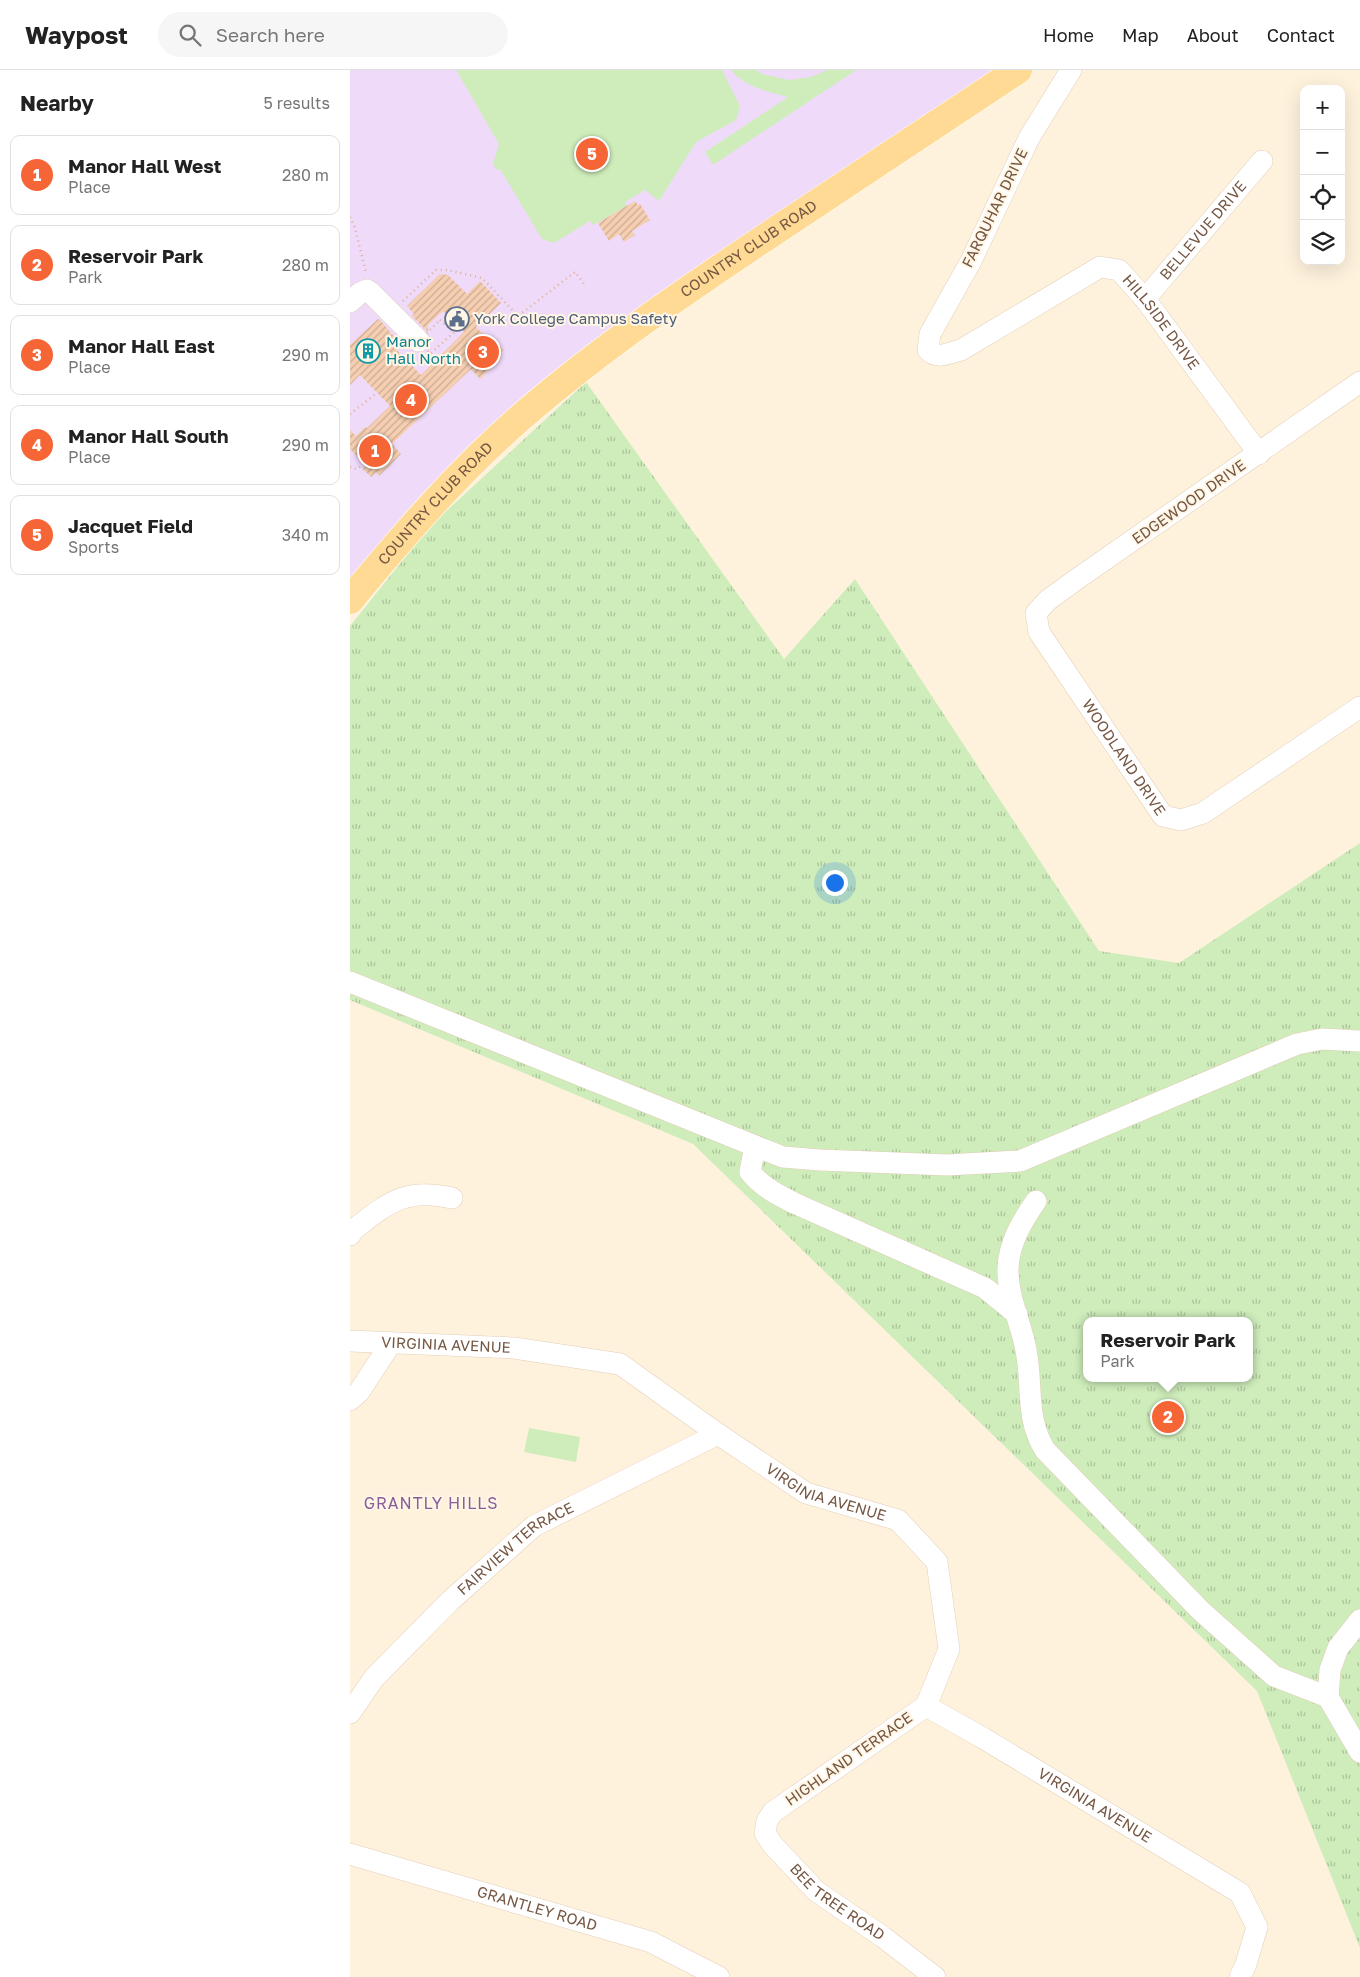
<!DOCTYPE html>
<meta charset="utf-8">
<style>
:root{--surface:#fff;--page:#f6f6f6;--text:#222;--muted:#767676;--line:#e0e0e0;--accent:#f56535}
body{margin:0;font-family:"Golos Text",sans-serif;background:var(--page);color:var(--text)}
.controls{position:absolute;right:15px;top:15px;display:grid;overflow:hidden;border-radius:10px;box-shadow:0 5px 20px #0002}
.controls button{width:45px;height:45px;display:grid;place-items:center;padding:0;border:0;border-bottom:1px solid var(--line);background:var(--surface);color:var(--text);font:25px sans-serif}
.you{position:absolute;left:484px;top:812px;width:18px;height:18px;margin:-12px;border:4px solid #fff;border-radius:50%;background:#1a73e8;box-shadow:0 0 0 8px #1a73e833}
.badge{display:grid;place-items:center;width:32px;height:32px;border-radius:50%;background:var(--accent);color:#fff;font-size:16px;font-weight:700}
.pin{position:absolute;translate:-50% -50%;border:2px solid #fff;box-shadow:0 1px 5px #0006}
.popup{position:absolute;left:733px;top:1247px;width:170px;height:65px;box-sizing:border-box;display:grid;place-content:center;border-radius:10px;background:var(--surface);filter:drop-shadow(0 1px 4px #0005);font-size:16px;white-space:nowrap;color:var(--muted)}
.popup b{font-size:19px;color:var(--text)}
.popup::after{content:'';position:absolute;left:50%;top:100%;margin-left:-10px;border:10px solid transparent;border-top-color:var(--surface)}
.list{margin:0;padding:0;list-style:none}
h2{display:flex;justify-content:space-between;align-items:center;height:65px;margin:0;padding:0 20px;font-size:21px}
h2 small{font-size:16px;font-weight:400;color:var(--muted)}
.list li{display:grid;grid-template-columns:32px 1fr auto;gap:15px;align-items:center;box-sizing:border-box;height:80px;margin:0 10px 10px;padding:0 10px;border:1px solid var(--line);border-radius:10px}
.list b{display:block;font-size:19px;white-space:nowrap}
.list p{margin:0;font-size:16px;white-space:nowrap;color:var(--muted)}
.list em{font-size:16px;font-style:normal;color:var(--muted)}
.icon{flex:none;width:28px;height:28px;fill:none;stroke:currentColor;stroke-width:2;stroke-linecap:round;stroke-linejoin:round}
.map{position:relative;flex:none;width:1010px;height:1907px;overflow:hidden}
header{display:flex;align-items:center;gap:30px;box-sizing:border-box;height:70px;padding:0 25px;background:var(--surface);border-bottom:1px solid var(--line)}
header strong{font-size:24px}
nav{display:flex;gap:28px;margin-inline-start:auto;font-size:18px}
.search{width:350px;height:45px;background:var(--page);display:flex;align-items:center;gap:12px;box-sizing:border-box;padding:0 18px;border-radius:28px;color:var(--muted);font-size:19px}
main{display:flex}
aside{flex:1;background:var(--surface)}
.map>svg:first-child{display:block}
.education{fill:#efdafa}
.green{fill:#ceedbb}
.park{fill:url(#park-tufts);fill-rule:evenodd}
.building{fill:url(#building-hatch)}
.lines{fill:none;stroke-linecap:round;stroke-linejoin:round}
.minor-casing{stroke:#e3ceb9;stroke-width:22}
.major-casing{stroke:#fff;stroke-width:29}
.path{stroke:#dbb296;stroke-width:2.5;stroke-dasharray:1 4;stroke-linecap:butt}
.minor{stroke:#fff;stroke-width:21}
.major{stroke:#ffda94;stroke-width:28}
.labels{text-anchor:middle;stroke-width:4;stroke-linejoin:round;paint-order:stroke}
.street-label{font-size:15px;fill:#765744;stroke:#fff6e6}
.service-label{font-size:15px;fill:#4e5e75;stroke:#fff6e6;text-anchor:start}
.culture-label{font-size:15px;fill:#0d838f;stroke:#fff6e6;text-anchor:start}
.neighbourhood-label{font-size:16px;letter-spacing:1px;fill:#885e9a;stroke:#fff6e6}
</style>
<header>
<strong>Waypost</strong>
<div class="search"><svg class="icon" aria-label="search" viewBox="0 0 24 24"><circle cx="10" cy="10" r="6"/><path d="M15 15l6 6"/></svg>Search here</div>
<nav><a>Home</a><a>Map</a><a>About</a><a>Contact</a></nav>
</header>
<main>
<aside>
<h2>Nearby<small>5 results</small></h2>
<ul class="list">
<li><span class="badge">1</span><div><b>Manor Hall West</b><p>Place</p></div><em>280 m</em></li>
<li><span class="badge">2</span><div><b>Reservoir Park</b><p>Park</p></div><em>280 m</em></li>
<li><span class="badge">3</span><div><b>Manor Hall East</b><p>Place</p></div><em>290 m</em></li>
<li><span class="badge">4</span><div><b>Manor Hall South</b><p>Place</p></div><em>290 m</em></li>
<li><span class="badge">5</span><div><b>Jacquet Field</b><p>Sports</p></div><em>340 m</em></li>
</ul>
</aside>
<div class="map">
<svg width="1010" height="1907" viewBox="0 0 1010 1907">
<defs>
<pattern id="park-tufts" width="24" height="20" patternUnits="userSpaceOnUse" patternTransform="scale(1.25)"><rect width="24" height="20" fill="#ceedbb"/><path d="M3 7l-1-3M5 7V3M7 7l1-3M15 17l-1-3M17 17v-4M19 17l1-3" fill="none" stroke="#acc39a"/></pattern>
<pattern id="building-hatch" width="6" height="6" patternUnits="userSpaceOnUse" patternTransform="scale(1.25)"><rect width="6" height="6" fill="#f6cfb2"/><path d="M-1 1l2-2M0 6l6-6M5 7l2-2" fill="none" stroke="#ccab92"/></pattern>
</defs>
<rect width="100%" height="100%" fill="#fef2dd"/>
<path class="education" d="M0,0H643L391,168L281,243L211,295L179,321L118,376L60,437L0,508Z"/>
<path class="green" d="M106,0H372L390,36L386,50L346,72L309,131L295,120L275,132L277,136L243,155L240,151L204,173L192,169L150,99L147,100L143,94L149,74Z
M381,0H406L412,4L439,10L461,7L477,0H506L363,95L355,82L438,27C417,21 396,18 381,0Z
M179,1358L230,1367L226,1392L174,1382Z"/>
<path class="park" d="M236,312L434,589L505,509L749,881L829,893L1010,773V1878L907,1621L343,1074L0,930V556L80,456ZM737,1251H899V1308H737Z"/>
<path class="building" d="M285,131L288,135L290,134L300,150L282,161L285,165L274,172L269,164L259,171L248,153Z
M90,204L98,205L117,224L130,211L151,233L126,257L143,274L146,272L154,280L149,284L152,287L130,309L121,299L42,374L51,384L29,406L26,402L21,407L13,399L16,396L0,379V360L6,366L15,357L17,358L40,336L10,305L0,315V275L28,249L30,250L47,270L42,275L71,305L114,262L93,241L78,255V262L62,246L64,244L57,236Z"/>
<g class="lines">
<g class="minor-casing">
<g id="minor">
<path id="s1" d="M721,0L679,68L621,191L580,264L578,280C587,290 599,283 611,280L750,197L769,200L795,229L909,384"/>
<path id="s2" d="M795,229L912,91"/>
<path d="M0,232L10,223L17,220L20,222L69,271"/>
<path id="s3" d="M1010,312L727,509L698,530L686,543L689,562L813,746L831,750L853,743L1010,637"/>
<path d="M0,912L405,1076L433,1087L470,1090L597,1095L670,1091L947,974L972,969L1010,971"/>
<path d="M405,1076L400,1102C412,1117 428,1125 444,1133L635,1218L667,1244"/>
<path d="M686,1131C672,1151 659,1173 658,1198C657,1226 671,1253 676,1280C683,1315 675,1348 695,1380L851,1541L924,1606L978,1627"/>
<path d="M0,1165L3,1160C38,1133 55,1117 102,1128"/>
<path id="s4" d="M0,1271L164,1278L270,1294L368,1364L456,1423L548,1450L587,1492L599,1579L576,1636L633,1668L890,1823L907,1857L896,1894L890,1907"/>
<path d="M0,1330L9,1322L41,1273"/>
<path d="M1010,1550L988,1578L980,1600L978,1627L1010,1682"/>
<path id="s5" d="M576,1636L423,1742L417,1751L415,1763L422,1774L466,1821L533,1867L585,1907"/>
<path id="s6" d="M0,1643L24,1608L100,1531L184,1456L368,1364"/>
<path id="s7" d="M0,1784L301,1872L369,1907"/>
</g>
</g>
<g class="major-casing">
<g id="major">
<path id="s8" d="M0,530C53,466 107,403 170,348C252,277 341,217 431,157C510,104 589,52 668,0"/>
</g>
</g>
<path class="path" d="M0,147L5,158L16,203
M53,231L86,200H97L132,208L168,246L225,202L234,214
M90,250L103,262L112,255L80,284L69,271Z
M0,344L27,323
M0,397L7,399L14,393"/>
<use href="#minor" class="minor"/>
<use href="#major" class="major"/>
</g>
<defs>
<g id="civic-ring" transform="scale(1.25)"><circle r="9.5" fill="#fff6e6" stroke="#5c6f8a" stroke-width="1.5"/><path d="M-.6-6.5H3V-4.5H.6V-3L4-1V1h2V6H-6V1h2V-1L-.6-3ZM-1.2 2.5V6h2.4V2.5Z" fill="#5c6f8a"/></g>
<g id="building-ring" transform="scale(1.25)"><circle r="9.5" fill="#fff6e6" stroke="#0f9aa8" stroke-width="1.5"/><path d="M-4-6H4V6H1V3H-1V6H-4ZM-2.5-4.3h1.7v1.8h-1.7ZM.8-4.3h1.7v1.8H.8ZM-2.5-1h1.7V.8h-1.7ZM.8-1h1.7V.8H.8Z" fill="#0f9aa8"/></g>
</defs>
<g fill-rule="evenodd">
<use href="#civic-ring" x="107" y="249"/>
<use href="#building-ring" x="18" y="281"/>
</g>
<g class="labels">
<g class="street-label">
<text transform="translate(645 138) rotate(-64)" y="5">FARQUHAR DRIVE</text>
<text dy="5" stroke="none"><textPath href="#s2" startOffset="90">BELLEVUE DRIVE</textPath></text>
<text dy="5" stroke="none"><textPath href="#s8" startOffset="534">COUNTRY CLUB ROAD</textPath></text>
<text dy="5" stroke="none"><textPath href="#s1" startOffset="599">HILLSIDE DRIVE</textPath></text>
<text transform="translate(839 432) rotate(-35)" y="5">EDGEWOOD DRIVE</text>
<text dy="5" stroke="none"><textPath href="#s8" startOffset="129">COUNTRY CLUB ROAD</textPath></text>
<text dy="5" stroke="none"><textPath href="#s3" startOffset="569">WOODLAND DRIVE</textPath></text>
<text dy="5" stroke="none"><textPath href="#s4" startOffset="96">VIRGINIA AVENUE</textPath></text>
<text dy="5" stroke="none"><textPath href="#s4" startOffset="516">VIRGINIA AVENUE</textPath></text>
<text dy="5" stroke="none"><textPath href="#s6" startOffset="235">FAIRVIEW TERRACE</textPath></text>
<text transform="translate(499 1689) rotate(-35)" y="5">HIGHLAND TERRACE</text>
<text dy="5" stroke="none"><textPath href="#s4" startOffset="996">VIRGINIA AVENUE</textPath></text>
<text dy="5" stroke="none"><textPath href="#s5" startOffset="310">BEE TREE ROAD</textPath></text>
<text dy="5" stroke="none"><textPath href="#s7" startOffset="195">GRANTLEY ROAD</textPath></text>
</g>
<g class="service-label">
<text x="124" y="254">York College Campus Safety</text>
</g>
<g class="culture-label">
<text x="36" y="277">Manor<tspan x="36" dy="17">Hall North</tspan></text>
</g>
<g class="neighbourhood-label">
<text x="81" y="1439">GRANTLY HILLS</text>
</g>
</g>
</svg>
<div class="controls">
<button>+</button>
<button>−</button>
<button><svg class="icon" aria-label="locate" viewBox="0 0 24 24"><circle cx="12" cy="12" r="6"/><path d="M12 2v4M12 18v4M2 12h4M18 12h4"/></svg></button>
<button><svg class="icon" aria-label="layers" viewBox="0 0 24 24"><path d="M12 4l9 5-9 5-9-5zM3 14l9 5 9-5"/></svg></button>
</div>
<div class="you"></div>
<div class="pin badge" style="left:25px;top:381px">1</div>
<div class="pin badge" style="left:818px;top:1347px">2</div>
<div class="popup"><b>Reservoir Park</b>Park</div>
<div class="pin badge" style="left:133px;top:282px">3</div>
<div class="pin badge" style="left:61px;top:330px">4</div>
<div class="pin badge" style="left:242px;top:84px">5</div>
</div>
</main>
